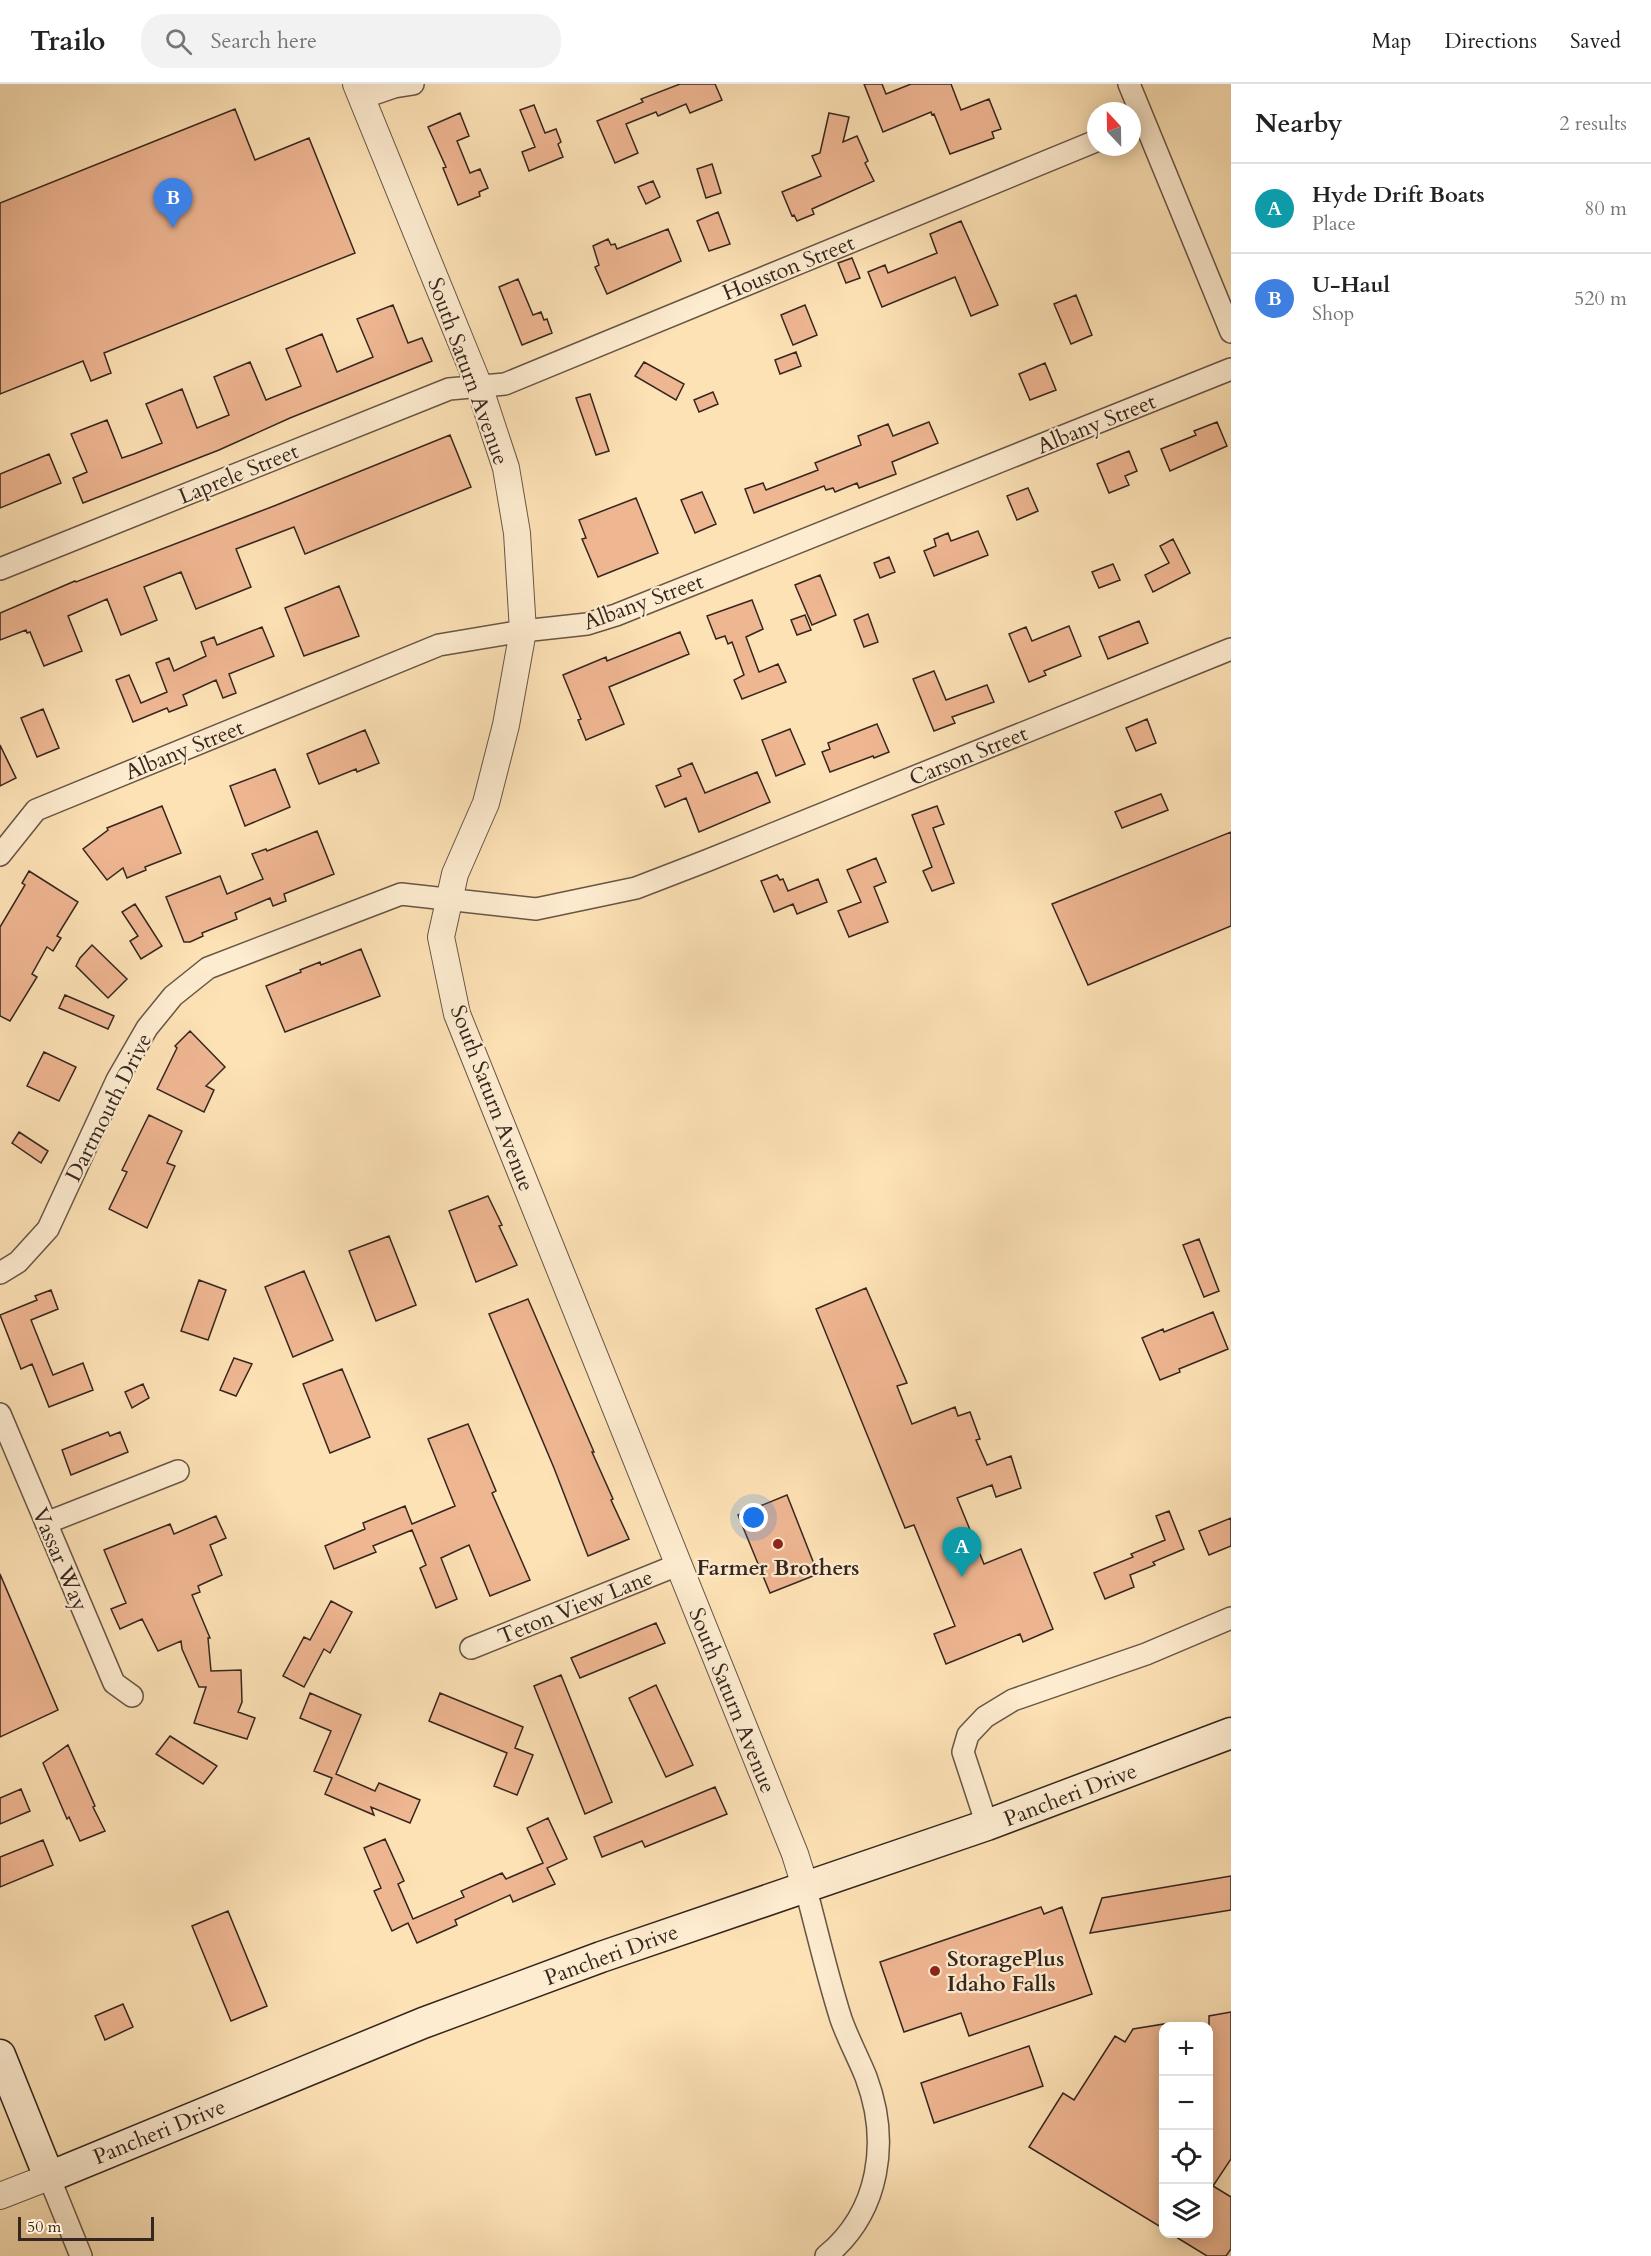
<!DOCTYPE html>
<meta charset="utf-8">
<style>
:root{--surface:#fff;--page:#f2f2f2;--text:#222;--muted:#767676;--line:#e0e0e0;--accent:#ea580c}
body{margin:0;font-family:Cardo,serif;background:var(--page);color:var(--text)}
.controls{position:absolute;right:18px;bottom:18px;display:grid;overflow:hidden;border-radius:12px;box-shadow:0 3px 15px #0003}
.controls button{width:54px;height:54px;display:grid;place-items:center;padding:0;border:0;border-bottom:2px solid var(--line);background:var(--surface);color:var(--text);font:30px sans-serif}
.compass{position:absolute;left:1087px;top:18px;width:54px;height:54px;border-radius:50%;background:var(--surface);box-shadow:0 3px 15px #0003;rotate:338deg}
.scale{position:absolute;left:18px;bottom:15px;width:136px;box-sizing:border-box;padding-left:6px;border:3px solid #35261f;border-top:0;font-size:16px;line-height:21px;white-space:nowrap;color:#35261f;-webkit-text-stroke:4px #feecd0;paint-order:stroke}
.you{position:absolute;left:754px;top:1434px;width:21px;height:21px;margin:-15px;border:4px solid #fff;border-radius:50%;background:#1a73e8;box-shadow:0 0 0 9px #1a73e833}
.badge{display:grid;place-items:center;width:39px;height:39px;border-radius:50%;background:var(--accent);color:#fff;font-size:20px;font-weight:700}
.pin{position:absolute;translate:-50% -50px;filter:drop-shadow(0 2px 3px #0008)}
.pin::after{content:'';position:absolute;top:32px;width:21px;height:18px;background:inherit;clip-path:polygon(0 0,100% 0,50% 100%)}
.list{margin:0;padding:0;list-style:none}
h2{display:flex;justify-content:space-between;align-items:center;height:78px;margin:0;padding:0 24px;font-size:26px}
h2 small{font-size:20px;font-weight:400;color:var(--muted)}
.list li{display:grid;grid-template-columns:39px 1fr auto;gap:18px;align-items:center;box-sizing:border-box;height:90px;padding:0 24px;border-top:2px solid var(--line)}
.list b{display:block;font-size:22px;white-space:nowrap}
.list p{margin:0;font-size:20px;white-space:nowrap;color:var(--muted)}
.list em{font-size:20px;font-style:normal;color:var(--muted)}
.icon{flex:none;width:33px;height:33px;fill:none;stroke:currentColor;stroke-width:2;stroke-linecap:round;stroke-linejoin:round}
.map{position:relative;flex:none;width:1231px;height:2172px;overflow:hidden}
header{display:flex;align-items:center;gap:36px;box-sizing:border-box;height:84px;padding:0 30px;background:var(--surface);border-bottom:2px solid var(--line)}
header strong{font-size:28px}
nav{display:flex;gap:33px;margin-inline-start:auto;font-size:21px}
.search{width:420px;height:54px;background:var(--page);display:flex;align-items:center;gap:15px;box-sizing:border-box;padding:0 21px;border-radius:24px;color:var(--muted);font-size:22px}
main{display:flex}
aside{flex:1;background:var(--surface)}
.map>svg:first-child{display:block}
.building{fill:#efb692;stroke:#35261f;stroke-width:1.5}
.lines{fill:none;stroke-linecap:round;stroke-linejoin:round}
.minor-casing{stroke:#675545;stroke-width:24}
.tertiary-casing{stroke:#675545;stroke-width:28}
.secondary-casing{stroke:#35261f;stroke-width:33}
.minor{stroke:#feecd0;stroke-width:21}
.tertiary{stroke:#feecd0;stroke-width:26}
.secondary{stroke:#feecd0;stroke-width:30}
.poi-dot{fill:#8f2418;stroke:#feecd0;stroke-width:2}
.labels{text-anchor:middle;stroke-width:4.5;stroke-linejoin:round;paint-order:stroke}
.street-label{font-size:22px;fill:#35261f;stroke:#feecd0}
.poi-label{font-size:22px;font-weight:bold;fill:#35261f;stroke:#feecd0}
</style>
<header>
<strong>Trailo</strong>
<div class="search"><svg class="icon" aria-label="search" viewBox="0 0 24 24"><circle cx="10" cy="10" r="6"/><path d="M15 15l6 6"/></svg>Search here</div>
<nav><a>Map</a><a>Directions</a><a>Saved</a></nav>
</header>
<main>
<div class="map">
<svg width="1231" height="2172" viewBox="0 0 1231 2172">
<rect width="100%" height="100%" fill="#fde2b6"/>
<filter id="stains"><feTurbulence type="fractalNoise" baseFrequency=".00333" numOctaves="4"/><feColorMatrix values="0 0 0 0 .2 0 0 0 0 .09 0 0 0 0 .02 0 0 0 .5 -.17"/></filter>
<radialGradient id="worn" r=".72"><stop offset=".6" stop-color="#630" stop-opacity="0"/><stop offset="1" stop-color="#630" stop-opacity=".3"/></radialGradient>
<path class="building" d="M680,0H715L722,16L690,29L686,20L658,32L656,28L626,40L638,69L615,79L597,37L643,18L641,15Z
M864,0H882L886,10L911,0H951L961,26L989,15L1001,45L992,48L994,54L950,70L934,30L932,31L931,28L883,48Z
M534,21L545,49L556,45L561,58L558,60L563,73L529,87L522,68L535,63L520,26Z
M235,25L255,76L309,54L355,169L104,269L111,289L91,297L83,277L0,310V119Z
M460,29L469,52L457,57L470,89L480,85L488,104L479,108L480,112L458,121L443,84L446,83L428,43Z
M829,29L849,33L843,58L857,52L868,77L865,79L874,97L812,125L814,130L797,137L794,131L792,132L782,108L821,92L812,72L820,69Z
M712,80L721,109L706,114L697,85Z
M653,97L660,113L646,120L638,103Z
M718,128L730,160L709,167L697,137Z
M961,137L998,221L971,232L955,193L882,223L868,188L885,181L888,189L937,169L930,150Z
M668,145L681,177L607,210L595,183L599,181L593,162L608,155L611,161L615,160L617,165Z
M852,174L860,194L846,199L838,179Z
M518,195L533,231L541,228L544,236L547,235L552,249L522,261L499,203Z
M1076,211L1092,251L1071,260L1054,220Z
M393,221L408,259L422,254L432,277L290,334L219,366L83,419L73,394L87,388L71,350L107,336L122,374L134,370L162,359L146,320L182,305L197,344L229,331L214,293L250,278L266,316L301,302L286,265L322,250L337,288L373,273L357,235Z
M805,221L817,251L793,261L781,231Z
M796,268L801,282L780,290L775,276Z
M644,278L684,300L676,316L635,292Z
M1045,279L1056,306L1030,316L1019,290Z
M713,308L718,320L699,328L694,316Z
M590,310L609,367L596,371L576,314Z
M929,338L938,359L892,378L896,390L859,404L857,399L835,408L833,404L826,406L824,402L754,429L745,405L763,399L766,406L818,386L815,379L861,361L858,352L888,340L893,352Z
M1217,338L1227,362L1170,387L1161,365L1196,351L1194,347Z
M450,351L471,403L305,470L294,443L236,465L251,503L196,525L181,488L144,503L157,536L121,551L107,515L68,532L82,567L44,582L30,548L27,549L26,546L0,556V529L75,497L76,498L274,422Z
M1129,367L1137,387L1125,392L1129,401L1109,409L1097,380Z
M49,370L61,399L0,424V390Z
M1028,404L1038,427L1017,436L1007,412Z
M702,408L716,440L695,449L681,416Z
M636,414L658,469L598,493L582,455L586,454L579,436Z
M978,447L988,471L934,492L924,467L936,462L934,455L948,449L951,457Z
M1173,455L1190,489L1153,508L1145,491L1169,479L1160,462Z
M889,473L895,488L880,494L874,479Z
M1113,480L1120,496L1099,504L1092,488Z
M820,491L836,531L812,541L795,501Z
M339,502L359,552L304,572L285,524Z
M752,516L763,545L746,553L759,588L778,580L786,598L742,615L734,596L744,591L732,558L728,560L725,552L716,555L707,532Z
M868,530L878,558L864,563L854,536Z
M805,531L811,546L797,551L791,536Z
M1139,537L1148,559L1108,575L1099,553Z
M1069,542L1081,572L1044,587L1046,591L1029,598L1009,550L1026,543L1032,557Z
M262,543L274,572L229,590L236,609L223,614L216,596L183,611L187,621L169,628L167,624L133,638L116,596L129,591L141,619L167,608L156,579L169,574L174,587L206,572L201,558L214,553L217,561Z
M680,548L689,570L609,603L624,640L586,656L578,636L581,635L563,591L606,573L607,577Z
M934,587L946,616L987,601L994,618L952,633L955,639L934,647L913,595Z
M43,625L59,664L37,673L21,634Z
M1147,635L1156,659L1136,667L1126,644Z
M877,640L889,668L874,674L873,672L830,688L822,668L830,665L828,659Z
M790,645L805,680L776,692L762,656Z
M365,646L379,679L357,688L356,685L319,700L307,670Z
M0,661L16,694L0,702Z
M692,679L705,709L757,688L770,718L699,748L686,714L665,723L656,702L681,692L678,685Z
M275,685L290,723L245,742L230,702Z
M1161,710L1168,726L1122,744L1115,728Z
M162,722L181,769L145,783L146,786L127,794L123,784L107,796L83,765L108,746L107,744Z
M937,722L944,740L933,744L954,799L932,807L923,787L932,783L912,731Z
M317,747L334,790L284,810L286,817L273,822L270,814L235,829L237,835L202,849L203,852L190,858H184L166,813L220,792L227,810L263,795L252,770L266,765L267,767Z
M1231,748V842L1088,901L1052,820Z
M876,774L886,798L874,803L888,838L849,853L838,827L861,818L847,786Z
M29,787L78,818L57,852L61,854L53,867L47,863L32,890L37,893L10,937L0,932V843L25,801L22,799Z
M777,791L780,796L783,795L788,807L818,795L827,818L797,830L793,820L774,828L761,797Z
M135,820L162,862L141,875L130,857L138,852L122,828Z
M92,861L127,895L108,914L76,882L80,874Z
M361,865L380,912L285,948L266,902L301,888L300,886L320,878L321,881Z
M65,911L114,932L108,945L59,924Z
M190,947L225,983L206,1002L214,1006L204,1028L157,1005L177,964L175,962Z
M44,968L76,983L59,1017L27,1002Z
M149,1031L182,1047L167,1079L175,1082L147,1144L109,1125L127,1088L122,1086Z
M19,1048L48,1067L41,1079L12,1059Z
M488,1112L502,1141L499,1142L517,1181L476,1198L449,1127Z
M389,1152L416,1221L376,1237L349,1167Z
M1199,1155L1219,1207L1204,1213L1183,1161Z
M304,1187L333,1256L293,1273L265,1203Z
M199,1196L226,1206L208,1256L181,1247Z
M866,1204L907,1299L897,1302L912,1340L955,1323L958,1332L970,1328L980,1355L976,1356L987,1381L1011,1372L1021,1404L996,1413L992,1401L957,1414L984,1480L1021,1465L1053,1545L1023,1558L1020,1550L946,1580L934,1550L955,1542L914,1441L905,1444L816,1225Z
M51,1206L58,1225L31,1236L53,1291L83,1279L93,1306L49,1323L32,1280L21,1285L0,1231L37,1216L35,1212Z
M528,1215L594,1368H592L613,1415L611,1416L629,1455L588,1472L554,1384L489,1230Z
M1213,1228L1228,1265L1179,1285L1180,1288L1160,1296L1142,1254L1163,1245L1164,1248Z
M234,1274L252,1280L236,1312L220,1306Z
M342,1285L370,1353L330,1369L303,1300Z
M143,1300L149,1314L132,1324L125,1308Z
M468,1340L496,1407L492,1409L530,1496L490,1512L469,1461L441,1474L457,1515L436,1524L420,1484L426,1481L412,1446L373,1462L376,1468L334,1485L325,1462L365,1445L363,1439L405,1422L412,1440L455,1422L428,1355Z
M108,1348L110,1352L120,1348L128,1368L71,1391L62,1366Z
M787,1411L818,1490L770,1509L738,1431Z
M1169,1427L1184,1465L1153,1478L1155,1481L1130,1491L1134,1503L1105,1515L1094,1489L1133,1473L1131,1470L1165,1456L1156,1432Z
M216,1432L226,1454L210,1461L222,1491L198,1502L200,1508L192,1511L210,1554H208L211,1587L241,1586L242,1618L238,1628L255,1634L247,1655L194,1639L206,1603H199L182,1565L181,1557L158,1567L142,1535L120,1545L111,1525L126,1519L104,1466L170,1440L174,1450Z
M1231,1434V1462L1209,1471L1199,1447Z
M0,1490L58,1626L0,1653Z
M331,1517L352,1528L330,1569L324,1565L304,1603L283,1592L304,1553L310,1556Z
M656,1539L665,1559L580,1594L571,1574Z
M561,1591L612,1718L585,1730L534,1602Z
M656,1601L693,1681L666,1693L629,1614Z
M310,1609L361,1631L336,1690L375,1707L379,1699L420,1716L410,1739L371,1723L374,1731L325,1710L332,1694L314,1687L331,1647L300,1634Z
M440,1609L523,1643L515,1664L533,1671L517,1711L494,1702L507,1669L429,1637Z
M170,1652L217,1682L203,1700L156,1670Z
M68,1661L95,1722L93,1723L105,1747L80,1757L69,1733L67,1735L43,1679Z
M715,1703L727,1730L645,1763L642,1757L602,1773L594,1753Z
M21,1705L30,1727L0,1740V1714Z
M548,1734L567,1775L547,1784L555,1800L513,1818L510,1811L455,1836L457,1841L417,1859L408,1839L392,1847L374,1807L381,1804L364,1764L385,1755L404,1797L398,1800L413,1835L464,1813L461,1807L502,1789L506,1795L543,1779L527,1744Z
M43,1756L53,1781L0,1803V1773Z
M1231,1792V1826L1090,1849L1102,1814Z
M1041,1823L1044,1830L1062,1823L1092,1910L969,1952L961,1929L904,1948L880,1878Z
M228,1827L267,1922L231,1937L192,1842Z
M123,1920L133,1943L105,1956L95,1932Z
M1231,1928V2075L1213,2102L1231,2113V2165L1226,2172H1207L1171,2150H1209V1932Z
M1164,1940V2145L1029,2063L1063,2009L1074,2016L1115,1952L1125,1958L1133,1945Z
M1029,1962L1043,2002L934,2039L921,1999Z"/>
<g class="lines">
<g class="minor-casing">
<path id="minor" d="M1129,0L1231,248
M362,14L394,3L413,0
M0,485L449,305L505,300L1096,57
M0,771L36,726L439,561L523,547L587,540L616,531L1231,285
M0,1189L18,1178L48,1145L117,996L147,944L173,912L208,884L401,810L536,825L636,804L706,777L1231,565
M0,1330L114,1599L132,1612
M46,1439L178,1387
M471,1564L680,1480
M987,1741L963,1668L968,1651L985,1633L1013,1616L1146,1570L1231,1534
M805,1802C817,1846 827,1891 841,1935C848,1955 858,1973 866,1993C890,2057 880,2128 826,2172
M49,2093L81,2172"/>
</g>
<g class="tertiary-casing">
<path id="tertiary" d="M356,0L479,302L506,384L517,449L523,547L506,641L486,719L455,790L441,853L457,930L795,1770L805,1802
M0,2112L49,2093"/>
</g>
<g class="secondary-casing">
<path id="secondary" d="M0,1971L49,2093L423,1939L601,1873L987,1741L1231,1649"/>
</g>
<use href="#minor" class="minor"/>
<use href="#tertiary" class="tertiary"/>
<use href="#secondary" class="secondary"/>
</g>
<g class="poi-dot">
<circle cx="778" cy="1460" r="6"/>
<circle cx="935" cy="1887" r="6"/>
</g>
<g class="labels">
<g class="street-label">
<text transform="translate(788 183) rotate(-22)" y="8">Houston Street</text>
<text transform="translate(469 287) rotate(70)" y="8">South Saturn Avenue</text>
<text transform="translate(1096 339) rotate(-22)" y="8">Albany Street</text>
<text transform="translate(238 389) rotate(-22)" y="8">Laprele Street</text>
<text transform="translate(643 517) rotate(-20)" y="8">Albany Street</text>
<text transform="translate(184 665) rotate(-22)" y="8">Albany Street</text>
<text transform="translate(968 671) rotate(-22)" y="8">Carson Street</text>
<text transform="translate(493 1014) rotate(69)" y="8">South Saturn Avenue</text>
<text transform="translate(108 1023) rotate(-63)" y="8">Dartmouth Drive</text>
<text transform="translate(61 1475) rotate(67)" y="8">Vassar Way</text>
<text transform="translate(575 1522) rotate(-22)" y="8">Teton View Lane</text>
<text transform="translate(733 1616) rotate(68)" y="8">South Saturn Avenue</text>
<text transform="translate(1070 1710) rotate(-21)" y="8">Pancheri Drive</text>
<text transform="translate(611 1870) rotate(-20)" y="8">Pancheri Drive</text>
<text transform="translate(159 2047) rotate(-22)" y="8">Pancheri Drive</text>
</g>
<g class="poi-label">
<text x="778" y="1491">Farmer Brothers</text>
<text x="947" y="1882" text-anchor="start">StoragePlus<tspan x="947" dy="25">Idaho Falls</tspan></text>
</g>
</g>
<rect width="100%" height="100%" filter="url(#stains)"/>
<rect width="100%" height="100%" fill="url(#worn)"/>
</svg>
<div class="controls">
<button>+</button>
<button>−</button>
<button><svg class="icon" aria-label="locate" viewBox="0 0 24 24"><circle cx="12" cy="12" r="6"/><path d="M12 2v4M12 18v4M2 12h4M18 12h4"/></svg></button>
<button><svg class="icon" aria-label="layers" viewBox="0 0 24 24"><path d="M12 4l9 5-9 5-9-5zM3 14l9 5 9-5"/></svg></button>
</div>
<svg class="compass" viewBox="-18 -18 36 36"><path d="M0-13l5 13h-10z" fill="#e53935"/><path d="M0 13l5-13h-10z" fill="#767676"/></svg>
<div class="scale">50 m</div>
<div class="you"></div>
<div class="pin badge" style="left:962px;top:1493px;background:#0f9aa8">A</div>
<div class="pin badge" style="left:173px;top:144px;background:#3f7fe0">B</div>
</div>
<aside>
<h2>Nearby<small>2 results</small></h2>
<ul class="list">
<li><span class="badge" style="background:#0f9aa8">A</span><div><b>Hyde Drift Boats</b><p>Place</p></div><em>80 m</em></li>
<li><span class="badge" style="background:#3f7fe0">B</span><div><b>U-Haul</b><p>Shop</p></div><em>520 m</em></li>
</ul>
</aside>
</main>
